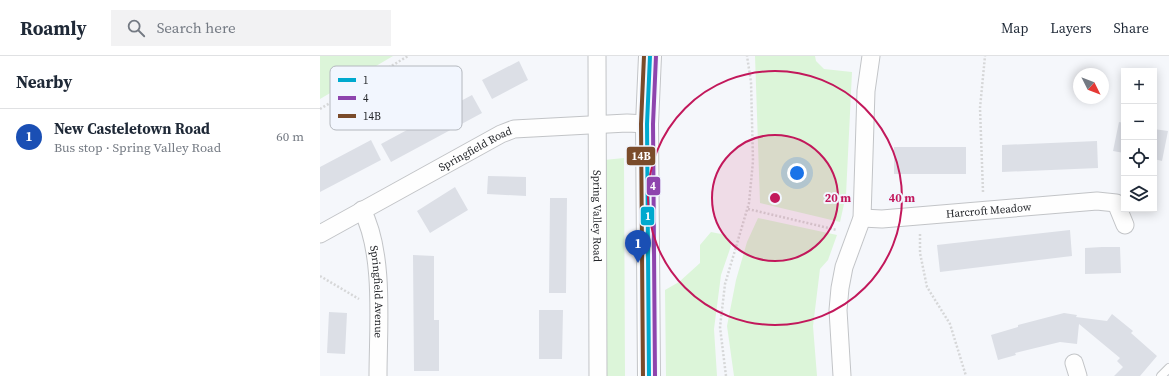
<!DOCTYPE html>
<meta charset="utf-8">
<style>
:root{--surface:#fff;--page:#f2f2f3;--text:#1f2937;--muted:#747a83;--line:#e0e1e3;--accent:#db2777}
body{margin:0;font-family:"Source Serif 4",serif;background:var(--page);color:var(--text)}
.controls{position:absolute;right:12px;top:12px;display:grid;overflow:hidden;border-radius:0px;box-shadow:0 2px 10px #0003}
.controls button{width:36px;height:36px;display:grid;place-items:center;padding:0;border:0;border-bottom:1px solid var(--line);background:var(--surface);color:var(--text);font:20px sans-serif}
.compass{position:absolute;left:753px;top:12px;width:36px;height:36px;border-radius:50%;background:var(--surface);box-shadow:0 2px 10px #0003;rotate:132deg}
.you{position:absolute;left:477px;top:117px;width:14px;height:14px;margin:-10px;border:3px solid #fff;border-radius:50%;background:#1a73e8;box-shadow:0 0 0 6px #1a73e833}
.badge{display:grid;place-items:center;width:26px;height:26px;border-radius:50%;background:var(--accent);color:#fff;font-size:13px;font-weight:700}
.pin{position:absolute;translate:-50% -33px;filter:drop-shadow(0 1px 2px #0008)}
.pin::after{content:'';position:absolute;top:21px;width:14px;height:12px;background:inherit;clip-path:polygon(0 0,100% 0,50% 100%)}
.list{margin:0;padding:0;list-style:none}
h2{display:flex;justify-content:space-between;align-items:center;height:52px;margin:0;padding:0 16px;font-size:17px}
h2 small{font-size:13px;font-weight:400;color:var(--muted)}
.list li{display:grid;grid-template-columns:26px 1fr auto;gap:12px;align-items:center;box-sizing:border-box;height:56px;padding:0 16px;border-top:1px solid var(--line)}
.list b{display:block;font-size:15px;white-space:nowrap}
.list p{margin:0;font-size:13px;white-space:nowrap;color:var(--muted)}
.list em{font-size:13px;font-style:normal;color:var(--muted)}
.icon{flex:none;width:22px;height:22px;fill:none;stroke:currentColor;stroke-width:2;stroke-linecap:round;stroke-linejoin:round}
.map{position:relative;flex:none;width:849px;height:320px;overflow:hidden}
header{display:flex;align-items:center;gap:24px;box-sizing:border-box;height:56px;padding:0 20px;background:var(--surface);border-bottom:1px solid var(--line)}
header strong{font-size:19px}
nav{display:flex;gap:22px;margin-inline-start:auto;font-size:14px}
.search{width:280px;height:36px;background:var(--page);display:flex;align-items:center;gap:10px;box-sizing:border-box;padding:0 14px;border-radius:0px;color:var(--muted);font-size:15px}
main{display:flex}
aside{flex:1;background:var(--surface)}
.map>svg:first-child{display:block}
.green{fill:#dcf5d9}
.building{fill:#dcdfe6}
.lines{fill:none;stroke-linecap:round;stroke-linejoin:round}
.service-casing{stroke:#c2c4c7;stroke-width:10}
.minor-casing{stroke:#c2c4c7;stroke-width:19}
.trunk-casing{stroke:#c2c4c7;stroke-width:24}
.path{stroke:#d6d7d8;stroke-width:2.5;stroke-dasharray:2 2;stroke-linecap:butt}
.service{stroke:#fefefe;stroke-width:8}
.minor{stroke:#fefefe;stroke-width:17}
.trunk{stroke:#fefefe;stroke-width:22}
.bus-1-casing{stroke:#f2f6fe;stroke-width:7}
.bus-2-casing{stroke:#f2f6fe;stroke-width:7}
.bus-3-casing{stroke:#f2f6fe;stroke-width:7}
.bus-1{stroke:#00a9ce;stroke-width:4}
.bus-2{stroke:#8e44ad;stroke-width:4}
.bus-3{stroke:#7a4b2a;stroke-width:4}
.ring{fill:none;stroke:#c2185b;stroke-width:2}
.labels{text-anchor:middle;stroke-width:4;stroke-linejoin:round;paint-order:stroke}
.street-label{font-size:11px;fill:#24262a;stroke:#f2f6fe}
.key{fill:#f2f6fe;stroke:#b4b8be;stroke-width:1}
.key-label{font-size:11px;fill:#24262a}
.centre{fill:#c2185b;stroke:#f2f6fe;stroke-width:2}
.ring-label{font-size:12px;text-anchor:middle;font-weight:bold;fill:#c2185b;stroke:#f2f6fe;stroke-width:4;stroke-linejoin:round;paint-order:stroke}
.line-badge{stroke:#f2f6fe;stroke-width:1.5}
.badge-label{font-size:11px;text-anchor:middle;font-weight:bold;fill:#fff}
</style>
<header>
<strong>Roamly</strong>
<div class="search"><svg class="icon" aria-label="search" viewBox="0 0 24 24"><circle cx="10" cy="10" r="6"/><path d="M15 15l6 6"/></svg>Search here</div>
<nav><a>Map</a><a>Layers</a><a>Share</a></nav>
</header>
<main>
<aside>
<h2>Nearby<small></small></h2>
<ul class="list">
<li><span class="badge" style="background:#1a4fb4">1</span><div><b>New Casteletown Road</b><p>Bus stop · Spring Valley Road</p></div><em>60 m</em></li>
</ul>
</aside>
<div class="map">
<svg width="849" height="320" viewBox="0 0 849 320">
<rect width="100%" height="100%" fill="#f5f7fb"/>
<path class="green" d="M0,0H73L0,43Z
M435,0H495L496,5L504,13L532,16L526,139L520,166L440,147Z
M304,102L305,320H286L284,104Z
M438,162L517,179L508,204L500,213L493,270L497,320H414L407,270L416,224L427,186Z
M391,176L406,179L411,190L401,219L394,273L397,320H346L345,234L359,226L380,207V189Z"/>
<path class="building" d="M199,5L208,24L172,43L162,24Z
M152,39L162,57L71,106L61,88Z
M799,66L804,67V97L793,95Z
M834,73L848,75L842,105L834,103Z
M51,84L61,104L0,136V111Z
M777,85L778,112L682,116V89Z
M574,91H646V118H574Z
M168,120L206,121V140L167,138Z
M135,131L148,154L110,177L97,155Z
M230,142H247L246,237H229Z
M750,174L752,200L620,216L617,189Z
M782,191H800L801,217L765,218V192Z
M93,199L114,200V264H119V315H94Z
M219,254H243L242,303H219Z
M9,256L27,257L25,298L7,297Z
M744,257L757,259L756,261L787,265L792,258L813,275L811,277L837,300L820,320H794L803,311L797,305L800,302L759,268L757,288L740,286L695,297L696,299L678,304L671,279L698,271V269Z"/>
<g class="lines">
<g class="service-casing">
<path id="service" d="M841,320L849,312"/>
</g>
<g class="minor-casing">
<g id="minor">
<path id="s1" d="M277,0L278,320"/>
<path id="s2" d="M42,154C65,197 58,272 58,320"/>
<path id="s3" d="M542,162L562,163L777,145L796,147L805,169"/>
<path id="s4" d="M0,178L181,78L194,73L307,67L327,68"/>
<path d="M754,307L758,320"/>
<path d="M522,320L518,254L520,232L524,211L542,162L546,35L551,0"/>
</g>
</g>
<g class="trunk-casing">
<path id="trunk" d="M329,320L327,68L330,0"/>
</g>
<path class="path" d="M0,53L88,0
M663,136L660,52L665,0
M428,153L517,174
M600,178V197L607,231L630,268L646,320
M0,220L39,243
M406,320L400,271L405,228L429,147L433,105L431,26L427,0"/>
<use href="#service" class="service"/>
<use href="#minor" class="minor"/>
<use href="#trunk" class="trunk"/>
<g class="bus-1-casing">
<path id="bus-1" d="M329,320L327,68L330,0"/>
</g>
<g class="bus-2-casing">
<path id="bus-2" d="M335,320L333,68L336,0"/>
</g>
<g class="bus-3-casing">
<path id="bus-3" d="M323,320L321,68L324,0"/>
</g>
<use href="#bus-1" class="bus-1"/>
<use href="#bus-2" class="bus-2"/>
<use href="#bus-3" class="bus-3"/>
</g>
<circle cx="455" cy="142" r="63" fill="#c2185b" fill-opacity=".12"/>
<g class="ring">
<circle cx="455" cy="142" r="63"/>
<circle cx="455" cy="142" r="127"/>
</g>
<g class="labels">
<g class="street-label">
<text dy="4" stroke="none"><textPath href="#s4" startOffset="177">Springfield Road</textPath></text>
<text dy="4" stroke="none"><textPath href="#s3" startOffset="127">Harcroft Meadow</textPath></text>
<text dy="4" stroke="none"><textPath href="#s1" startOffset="160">Spring Valley Road</textPath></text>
<text dy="4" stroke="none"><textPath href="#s2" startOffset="84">Springfield Avenue</textPath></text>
</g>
</g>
<rect x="10" y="10" width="132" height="64" rx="6" class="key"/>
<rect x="18" y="22" width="18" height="4" fill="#00a9ce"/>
<rect x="18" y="40" width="18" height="4" fill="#8e44ad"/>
<rect x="18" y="58" width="18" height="4" fill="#7a4b2a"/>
<g class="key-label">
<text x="43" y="28">1</text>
<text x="43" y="46">4</text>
<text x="43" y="64">14B</text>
</g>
<circle cx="455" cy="142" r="6" class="centre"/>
<g class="ring-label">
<text x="518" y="146">20 m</text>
<text x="582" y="146">40 m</text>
</g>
<g class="line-badge">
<rect x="306" y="90" width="30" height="20" rx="4" fill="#7a4b2a"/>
<rect x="326" y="120" width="15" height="20" rx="4" fill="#8e44ad"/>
<rect x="320" y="150" width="15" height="20" rx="4" fill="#00a9ce"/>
</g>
<g class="badge-label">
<text x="321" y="104">14B</text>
<text x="333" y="134">4</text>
<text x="328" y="164">1</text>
</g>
</svg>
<div class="controls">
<button>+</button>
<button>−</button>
<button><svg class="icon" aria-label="locate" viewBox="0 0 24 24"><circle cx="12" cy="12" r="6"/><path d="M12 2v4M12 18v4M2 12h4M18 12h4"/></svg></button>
<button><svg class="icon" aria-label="layers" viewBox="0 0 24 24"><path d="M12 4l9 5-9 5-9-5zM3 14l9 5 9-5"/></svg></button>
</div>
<svg class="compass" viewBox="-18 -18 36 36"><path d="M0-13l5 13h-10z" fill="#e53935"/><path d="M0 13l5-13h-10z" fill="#747a83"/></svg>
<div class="you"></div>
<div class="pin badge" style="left:318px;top:207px;background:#1a4fb4">1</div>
</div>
</main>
